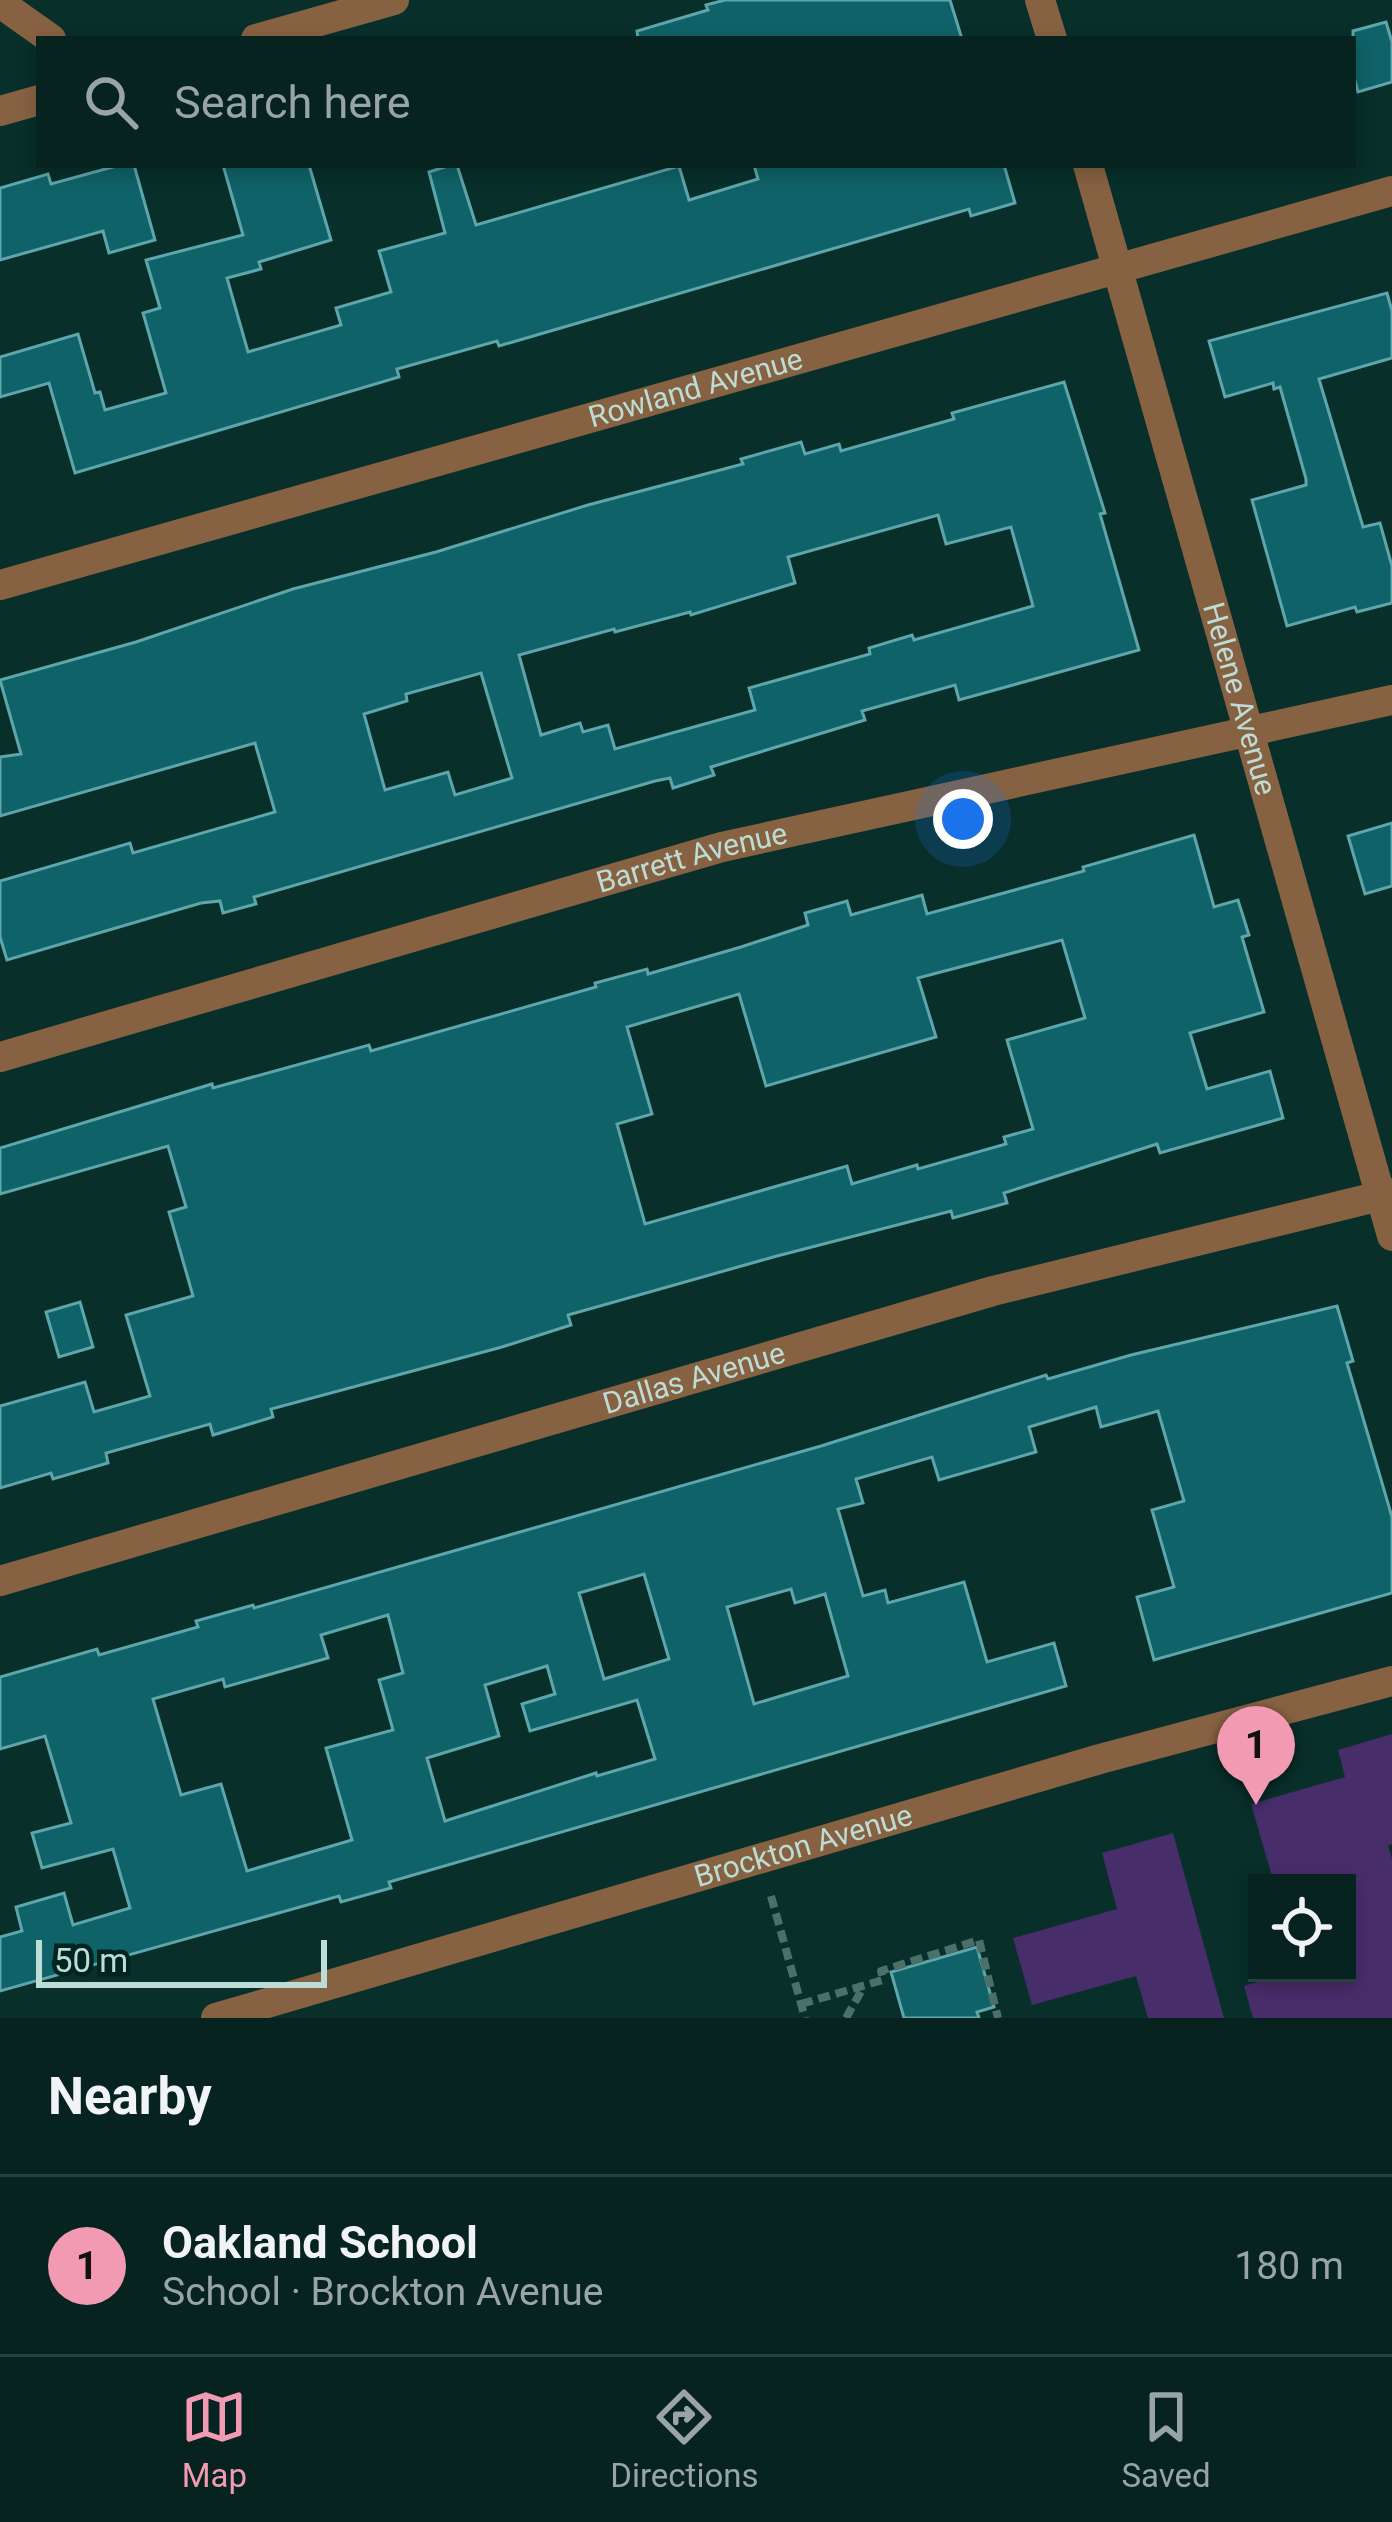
<!DOCTYPE html>
<meta charset="utf-8">
<style>
:root{--surface:#062320;--page:#0f2b29;--text:#f1f3f6;--muted:#98a4a5;--line:#27403e;--accent:#f19ab2}
body{margin:0;font-family:Roboto,sans-serif;background:var(--page);color:var(--text)}
.controls{position:absolute;right:36px;bottom:36px;display:grid;overflow:hidden;border-radius:0px;box-shadow:0 6px 18px #0003}
.controls button{width:108px;height:108px;display:grid;place-items:center;padding:0;border:0;border-bottom:3px solid var(--line);background:var(--surface);color:var(--text);font:60px sans-serif}
.scale{position:absolute;left:36px;bottom:30px;width:291px;box-sizing:border-box;padding-left:12px;border:6px solid #bcddd6;border-top:0;font-size:33px;line-height:42px;white-space:nowrap;color:#bcddd6;-webkit-text-stroke:9px #002520;paint-order:stroke}
.you{position:absolute;left:963px;top:819px;width:42px;height:42px;margin:-30px;border:9px solid #fff;border-radius:50%;background:#1a73e8;box-shadow:0 0 0 18px #1a73e833}
.badge{display:grid;place-items:center;width:78px;height:78px;border-radius:50%;background:var(--accent);color:#111;font-size:39px;font-weight:700}
.pin{position:absolute;translate:-50% -99px;filter:drop-shadow(0 3px 6px #0008)}
.pin::after{content:'';position:absolute;top:63px;width:42px;height:36px;background:inherit;clip-path:polygon(0 0,100% 0,50% 100%)}
.list{margin:0;padding:0;list-style:none}
h2{display:flex;justify-content:space-between;align-items:center;height:156px;margin:0;padding:0 48px;font-size:51px}
h2 small{font-size:39px;font-weight:400;color:var(--muted)}
.list li{display:grid;grid-template-columns:78px 1fr auto;gap:36px;align-items:center;box-sizing:border-box;height:180px;padding:0 48px;border-top:3px solid var(--line)}
.list b{display:block;font-size:45px;white-space:nowrap}
.list p{margin:0;font-size:39px;white-space:nowrap;color:var(--muted)}
.list em{font-size:39px;font-style:normal;color:var(--muted)}
.icon{flex:none;width:66px;height:66px;fill:none;stroke:currentColor;stroke-width:2;stroke-linecap:round;stroke-linejoin:round}
.map{position:relative;flex:none;width:1392px;height:2018px;overflow:hidden}
.search{position:absolute;background:var(--surface);box-shadow:0 6px 18px #0003;left:36px;right:36px;top:36px;height:132px;display:flex;align-items:center;gap:30px;box-sizing:border-box;padding:0 42px;border-radius:0px;color:var(--muted);font-size:45px}
.sheet{height:336px;background:var(--surface)}
nav{display:flex;justify-content:space-around;align-items:center;box-sizing:border-box;height:168px;border-top:3px solid var(--line);background:var(--surface);font-size:33px;color:var(--muted)}
nav a{display:grid;justify-items:center;gap:6px}
nav .on{color:var(--accent)}
.map>svg:first-child{display:block}
.green{fill:#482d6b}
.building{fill:#0f6267;stroke:#5ea6ab;stroke-width:3;fill-rule:evenodd}
.lines{fill:none;stroke-linecap:round;stroke-linejoin:round}
.path{stroke:#4b706a;stroke-width:8;stroke-dasharray:12 6;stroke-linecap:butt}
.minor{stroke:#876242;stroke-width:30}
.labels{text-anchor:middle;stroke-width:9;stroke-linejoin:round;paint-order:stroke}
.street-label{font-size:30px;fill:#bcddd6;stroke:#002520}
</style>
<div class="map">
<svg width="1392" height="2018" viewBox="0 0 1392 2018">
<rect width="100%" height="100%" fill="#082f2a"/>
<path class="green" d="M1392,1734V1844L1388,1846L1392,1859V2018H1253L1244,1986L1288,1973H1347V1883H1274L1251,1804L1345,1777L1338,1750Z
M1173,1833L1224,2018H1148L1136,1976L1032,2005L1013,1938L1117,1909L1102,1853Z"/>
<path class="building" d="M725,0H950L962,39H638L637,31L708,10L706,5Z
M1386,22L1392,42V82L1358,92L1353,73V31Z
M120,165H134L155,240L109,253L103,231L0,260V188L48,174L51,184Z
M223,165H309L331,240L259,262L261,269L227,278L248,352L341,325L336,308L391,292L379,251L445,233L429,172L451,165H457L476,225L679,166L689,200L758,179L754,165H1004L1015,203L971,216L969,209L499,346L497,341L397,369L399,377L75,473L49,383L0,397V357L78,334L95,393L100,392L105,410L166,393L143,313L160,308L146,260L243,235Z
M1387,293L1392,311V358L1319,379L1363,527L1380,523L1392,566V603L1357,612L1355,607L1287,626L1252,500L1306,485V479L1280,387L1274,389L1273,383L1225,397L1209,341Z
M1064,382L1105,513L1100,514L1139,650L959,700L955,685L862,711L865,720L711,767L714,775L673,788L670,778L655,781L254,897L256,904L223,913L220,901L201,903L7,960L0,937V881L130,843L133,853L275,812L255,743L0,816V757L21,754L0,680L136,642L293,589L436,552L588,505L743,464L741,459L801,442L805,454L839,444L841,451L954,419L952,413ZM938,515L946,544L1011,527L1033,606L914,640L912,635L869,648L870,654L749,688L755,710L615,749L608,725L583,732L580,723L541,735L519,655L614,629L615,632L690,612L691,615L795,583L788,557ZM481,673L512,778L455,795L448,772L385,790L364,714L407,701L406,694Z
M1392,823V886L1365,894L1348,836Z
M1194,835L1214,907L1238,900L1249,935L1242,937L1264,1012L1190,1033L1207,1089L1270,1071L1283,1118L1160,1153L1157,1144L1004,1193L1007,1203L953,1218L951,1211L777,1256L568,1315L571,1325L502,1347L271,1409L273,1417L213,1435L210,1424L106,1453L108,1463L53,1479L51,1473L0,1488V1406L85,1382L94,1412L150,1396L126,1315L193,1296L169,1212L186,1207L168,1146L0,1194V1148L212,1084L213,1088L369,1045L371,1051L596,987L595,983L647,969L648,974L741,947L808,925L805,913L847,901L851,915L922,895L927,914L1084,871L1083,867ZM1062,940L1085,1018L1007,1040L1033,1129L1004,1137L1006,1144L918,1169L917,1165L852,1184L847,1166L645,1224L617,1124L652,1114L627,1027L739,994L766,1086L936,1037L918,978Z
M80,1302L93,1347L59,1357L46,1312Z
M1337,1306L1353,1361L1347,1363L1392,1517V1593L1154,1660L1137,1597L1174,1587L1152,1510L1184,1501L1158,1411L1101,1427L1096,1407L1029,1427L1036,1452L939,1480L932,1457L856,1479L863,1503L838,1509L863,1596L885,1590L888,1603L964,1582L987,1662L1054,1643L1066,1686L389,1882L391,1888L341,1902L339,1896L0,1991V1937L22,1931L16,1907L64,1893L73,1925L130,1908L113,1849L42,1868L32,1833L71,1823L45,1736L0,1749V1677L97,1649L99,1655L198,1627L196,1621L253,1605L254,1608L821,1446L1046,1375L1048,1379L1131,1355ZM644,1574L669,1659L604,1679L579,1593ZM791,1589L795,1603L825,1594L848,1676L754,1704L727,1607ZM388,1615L403,1673L379,1680L393,1730L326,1748L352,1840L247,1871L221,1784L181,1795L153,1699L223,1679L225,1687L328,1658L321,1635ZM547,1666L555,1694L522,1704L530,1731L637,1700L655,1759L597,1776L596,1773L445,1821L427,1758L499,1736L485,1685Z
M977,1947L994,2007L977,2012L979,2018H904L891,1972Z"/>
<g class="lines">
<path class="path" d="M771,1896L805,2018
M801,2004L883,1980L881,1971L979,1940L998,2018
M846,2018L863,1988"/>
<g class="minor">
<path d="M1040,0L1052,39"/>
<path d="M0,3L51,39"/>
<path d="M256,39L394,0"/>
<path d="M0,111L39,100"/>
<path id="s1" d="M1088,165L1392,1236"/>
<path id="s2" d="M0,585L1392,191"/>
<path id="s3" d="M0,1057L722,847L1392,700"/>
<path id="s4" d="M0,1581L993,1291L1392,1193"/>
<path id="s5" d="M216,2018L1100,1759L1392,1681"/>
</g>
</g>
<g class="labels">
<g class="street-label">
<text dy="10" stroke="none"><textPath href="#s2" startOffset="723">Rowland Avenue</textPath></text>
<text dy="10" stroke="none"><textPath href="#s1" startOffset="555">Helene Avenue</textPath></text>
<text dy="10" stroke="none"><textPath href="#s3" startOffset="720">Barrett Avenue</textPath></text>
<text dy="10" stroke="none"><textPath href="#s4" startOffset="723">Dallas Avenue</textPath></text>
<text dy="10" stroke="none"><textPath href="#s5" startOffset="612">Brockton Avenue</textPath></text>
</g>
</g>
</svg>
<div class="controls">
<button><svg class="icon" aria-label="locate" viewBox="0 0 24 24"><circle cx="12" cy="12" r="6"/><path d="M12 2v4M12 18v4M2 12h4M18 12h4"/></svg></button>
</div>
<div class="scale">50 m</div>
<div class="you"></div>
<div class="pin badge" style="left:1256px;top:1805px">1</div>
<div class="search"><svg class="icon" aria-label="search" viewBox="0 0 24 24"><circle cx="10" cy="10" r="6"/><path d="M15 15l6 6"/></svg>Search here</div>
</div>
<section class="sheet">
<h2>Nearby<small></small></h2>
<ul class="list">
<li><span class="badge">1</span><div><b>Oakland School</b><p>School · Brockton Avenue</p></div><em>180 m</em></li>
</ul>
</section>
<nav>
<a class="on"><svg class="icon" aria-label="map" viewBox="0 0 24 24"><path d="M3 6l6-2 6 2 6-2v14l-6 2-6-2-6 2zM9 4v14M15 6v14"/></svg>Map</a>
<a><svg class="icon" aria-label="directions" viewBox="0 0 24 24"><path d="M12 3l9 9-9 9-9-9zM9 14v-3h6M13 9l2 2-2 2"/></svg>Directions</a>
<a><svg class="icon" aria-label="saved" viewBox="0 0 24 24"><path d="M7 4h10v16l-5-4-5 4z"/></svg>Saved</a>
</nav>
